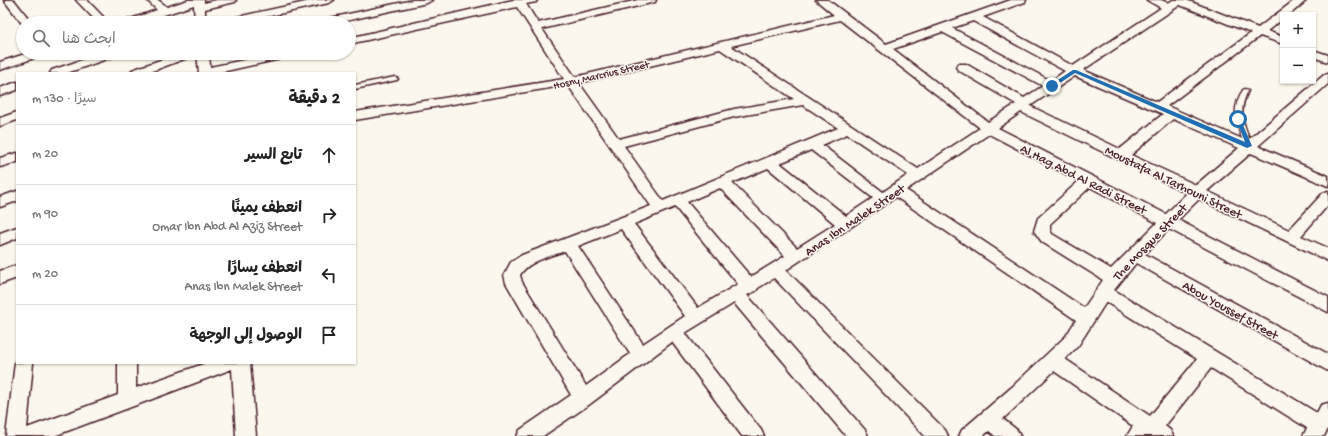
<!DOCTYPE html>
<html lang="ar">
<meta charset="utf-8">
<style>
:root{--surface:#fff;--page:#f2f2f2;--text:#222;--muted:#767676;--line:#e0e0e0}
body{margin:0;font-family:"Gochi Hand","Playpen Sans Arabic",sans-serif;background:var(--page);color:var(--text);direction:rtl}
.controls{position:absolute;right:12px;top:12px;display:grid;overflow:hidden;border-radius:0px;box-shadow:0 1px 3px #0004}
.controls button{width:36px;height:36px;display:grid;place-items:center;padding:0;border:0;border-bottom:1px solid var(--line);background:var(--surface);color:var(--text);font:20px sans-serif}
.stop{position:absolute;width:12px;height:12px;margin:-9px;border:3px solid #1f6fb2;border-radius:50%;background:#fff}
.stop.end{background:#1f6fb2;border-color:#fff;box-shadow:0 1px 4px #0008}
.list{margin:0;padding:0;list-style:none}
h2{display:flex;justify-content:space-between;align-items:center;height:52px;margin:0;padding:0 16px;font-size:17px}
h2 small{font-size:13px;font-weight:400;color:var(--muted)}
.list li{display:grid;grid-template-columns:26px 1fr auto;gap:12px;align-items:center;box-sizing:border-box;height:60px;padding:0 16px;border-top:1px solid var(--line)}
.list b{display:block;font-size:15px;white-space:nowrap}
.list p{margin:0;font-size:13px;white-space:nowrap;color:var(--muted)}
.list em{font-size:13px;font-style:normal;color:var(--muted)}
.icon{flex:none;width:22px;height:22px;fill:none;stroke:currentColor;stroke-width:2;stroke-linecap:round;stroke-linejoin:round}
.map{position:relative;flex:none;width:1328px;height:436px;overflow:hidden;direction:ltr}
.search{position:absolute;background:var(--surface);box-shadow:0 1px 3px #0004;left:16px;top:16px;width:340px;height:44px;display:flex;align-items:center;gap:10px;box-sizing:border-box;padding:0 14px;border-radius:22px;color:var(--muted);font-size:15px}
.panel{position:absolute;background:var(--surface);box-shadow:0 1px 3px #0004;left:16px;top:72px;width:340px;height:292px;border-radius:0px;direction:rtl}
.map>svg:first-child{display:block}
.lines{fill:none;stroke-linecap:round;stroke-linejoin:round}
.lane-casing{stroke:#4a1f2b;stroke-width:3}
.street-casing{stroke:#4a1f2b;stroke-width:3}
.lane{fill:#fbf7ec;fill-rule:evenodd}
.street{fill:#fbf7ec;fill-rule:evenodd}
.route{fill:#1f6fb2}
.labels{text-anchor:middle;stroke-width:3;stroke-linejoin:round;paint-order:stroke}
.far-street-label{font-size:11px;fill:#4a1f2b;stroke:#fbf7ec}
.street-label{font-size:13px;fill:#4a1f2b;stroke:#fbf7ec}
</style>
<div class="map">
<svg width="1328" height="436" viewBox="0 0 1328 436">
<rect width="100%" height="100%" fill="#fbf7ec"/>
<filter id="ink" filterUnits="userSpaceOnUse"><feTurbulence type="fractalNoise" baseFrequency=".025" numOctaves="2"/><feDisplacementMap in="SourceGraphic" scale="8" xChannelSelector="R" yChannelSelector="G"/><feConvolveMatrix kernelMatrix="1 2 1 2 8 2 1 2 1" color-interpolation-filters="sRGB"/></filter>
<g filter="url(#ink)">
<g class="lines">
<g class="lane-casing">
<path id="lane" d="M395,77L398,79L397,80L355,89V85Z
M1245,89L1248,91C1237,112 1244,126 1252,146L1249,148C1245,146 1244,142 1242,138C1235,120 1232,107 1243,90Z"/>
</g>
<g class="street-casing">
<path id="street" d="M4,0H14L32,23H23V25Z
M76,0H87L109,23H98Z
M147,0H158L167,7L188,0H204V3L217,0H236L235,2L205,9V23H195L194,5L140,23H124L125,21L157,10Z
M315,0H334L329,3L238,23H218L223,20Z
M413,0H432L427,3L336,23H316L321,20Z
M513,0H537L536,2L526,4L538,23L638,0H656L655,2L542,29L575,77L834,15L816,0H828L886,44L1011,0H1026L1025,2L983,17L1073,66L1161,8L1147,0H1161L1168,3L1173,0H1186L1258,28L1295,0H1307L1289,15H1283V19L1267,31L1283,37V44L1260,36L1167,106L1247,141L1324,75L1328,74V84L1258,146L1328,176V186L1251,153L1207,191L1289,230L1323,193L1328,191V205L1301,236L1328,248V261L1199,199L1178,220L1328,297V312L1169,229L1145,254L1328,354V371L1136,263L1114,290L1317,413L1321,405L1328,403V429L1324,436H1303L1307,428L1211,368L1165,426L1170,430L1173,436H1127L1133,426L1054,371L1003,419L1017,430L1020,436H995L989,431L983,436H959L962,430L1012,387L1066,336L1076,320L896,197L786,270L945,430L948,436H925L774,278L758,288L756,291L747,295L865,430L868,436H846L734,303L685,333L761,430L764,436H742L672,342L590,404L543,436H517L520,430L571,395L506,283L504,275L511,262L522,255L651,206L568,85L355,120V112L564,79L517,7L349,44V38ZM1180,5L1251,33L1157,102L1083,70ZM840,20L980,128L918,169L731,46ZM973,21L1065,71L1051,81L952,28ZM942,32L1043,86L1024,98L966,64H958L956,67L958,70L1016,104L988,122L893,49ZM720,49L794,99L734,109L619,139L579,83ZM1075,76L1163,114L1120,149L1030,106ZM803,105L838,128L663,201L624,146L734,117ZM1021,112L1187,193L1166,214L998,128ZM1173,119L1239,148L1196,185L1131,155ZM847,134L908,175L883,192L822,145ZM989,134L1079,181L1038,218L1034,231L1042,242L1103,280L1084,308L906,190ZM811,150L873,198L846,216L780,163ZM768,168L835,224L797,248L732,183ZM1090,187L1157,223L1111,269L1052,234L1050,230V224ZM720,188L785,256L751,277L687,202ZM675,207L738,284L698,308L634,224ZM621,229L685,316L643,344L578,246ZM565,251L630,354L586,386L522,282L520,275C528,261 551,256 565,251ZM1106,302L1197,359L1150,416L1065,359L1078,346Z
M1313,50L1328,55V62L1313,57Z
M28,53H45L43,55L0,70V62Z
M103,53H120L118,55L67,73H50L52,70Z
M180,53H197L195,55L147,73H130L132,70Z
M197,53H209L210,67L278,53H300L294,56L217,73H199Z
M17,82V90L0,96V88Z
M17,112V120L0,126V118Z
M17,153V162L0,167V158Z
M17,191V201L0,207V197Z
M17,227V238L0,245V233Z
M17,265V278L0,284V271Z
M17,359V363H33L27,428L118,395V363H136V388L206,363H250L256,436H236L232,369L54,436H6L15,363Z"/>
</g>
<use href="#lane" class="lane"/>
<use href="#street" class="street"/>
</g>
</g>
<path class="route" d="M1073,70H1076L1245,142L1236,119L1240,118L1252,146L1247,148L1075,73L1054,87H1050V85Z"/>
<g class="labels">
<g class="far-street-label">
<text transform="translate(601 74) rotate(-13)" y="4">Hosny Marcrius Street</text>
</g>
<g class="street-label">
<text transform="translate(1084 178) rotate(27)" y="5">Al Hag Abd Al Radi Street</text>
<text transform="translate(1174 181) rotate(26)" y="5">Moustafa Al Tarhouni Street</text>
<text transform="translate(854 219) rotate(-34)" y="5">Anas Ibn Malek Street</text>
<text transform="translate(1149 241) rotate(-46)" y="5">The Mosque Street</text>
<text transform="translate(1231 309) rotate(29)" y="5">Abou Youssef Street</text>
</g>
</g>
</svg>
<div class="controls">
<button>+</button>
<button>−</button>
</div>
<div class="stop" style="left:1238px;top:119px"></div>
<div class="stop end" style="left:1052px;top:86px"></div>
<div class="search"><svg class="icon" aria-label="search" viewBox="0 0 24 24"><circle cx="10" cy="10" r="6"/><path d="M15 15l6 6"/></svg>ابحث هنا</div>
<section class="panel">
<h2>2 دقيقة<small>سيرًا · 130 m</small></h2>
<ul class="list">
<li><svg class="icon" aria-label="ahead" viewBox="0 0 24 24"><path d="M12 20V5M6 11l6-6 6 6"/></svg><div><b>تابع السير</b></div><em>20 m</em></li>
<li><svg class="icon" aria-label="right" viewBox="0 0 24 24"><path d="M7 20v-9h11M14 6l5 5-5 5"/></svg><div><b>انعطف يمينًا</b><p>Omar Ibn Abd Al Aziz Street</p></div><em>90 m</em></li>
<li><svg class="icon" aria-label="left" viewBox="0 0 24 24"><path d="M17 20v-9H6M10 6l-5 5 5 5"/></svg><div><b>انعطف يسارًا</b><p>Anas Ibn Malek Street</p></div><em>20 m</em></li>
<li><svg class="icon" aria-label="arrive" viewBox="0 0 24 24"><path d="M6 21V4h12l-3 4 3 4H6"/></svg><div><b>الوصول إلى الوجهة</b></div></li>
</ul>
</section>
</div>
